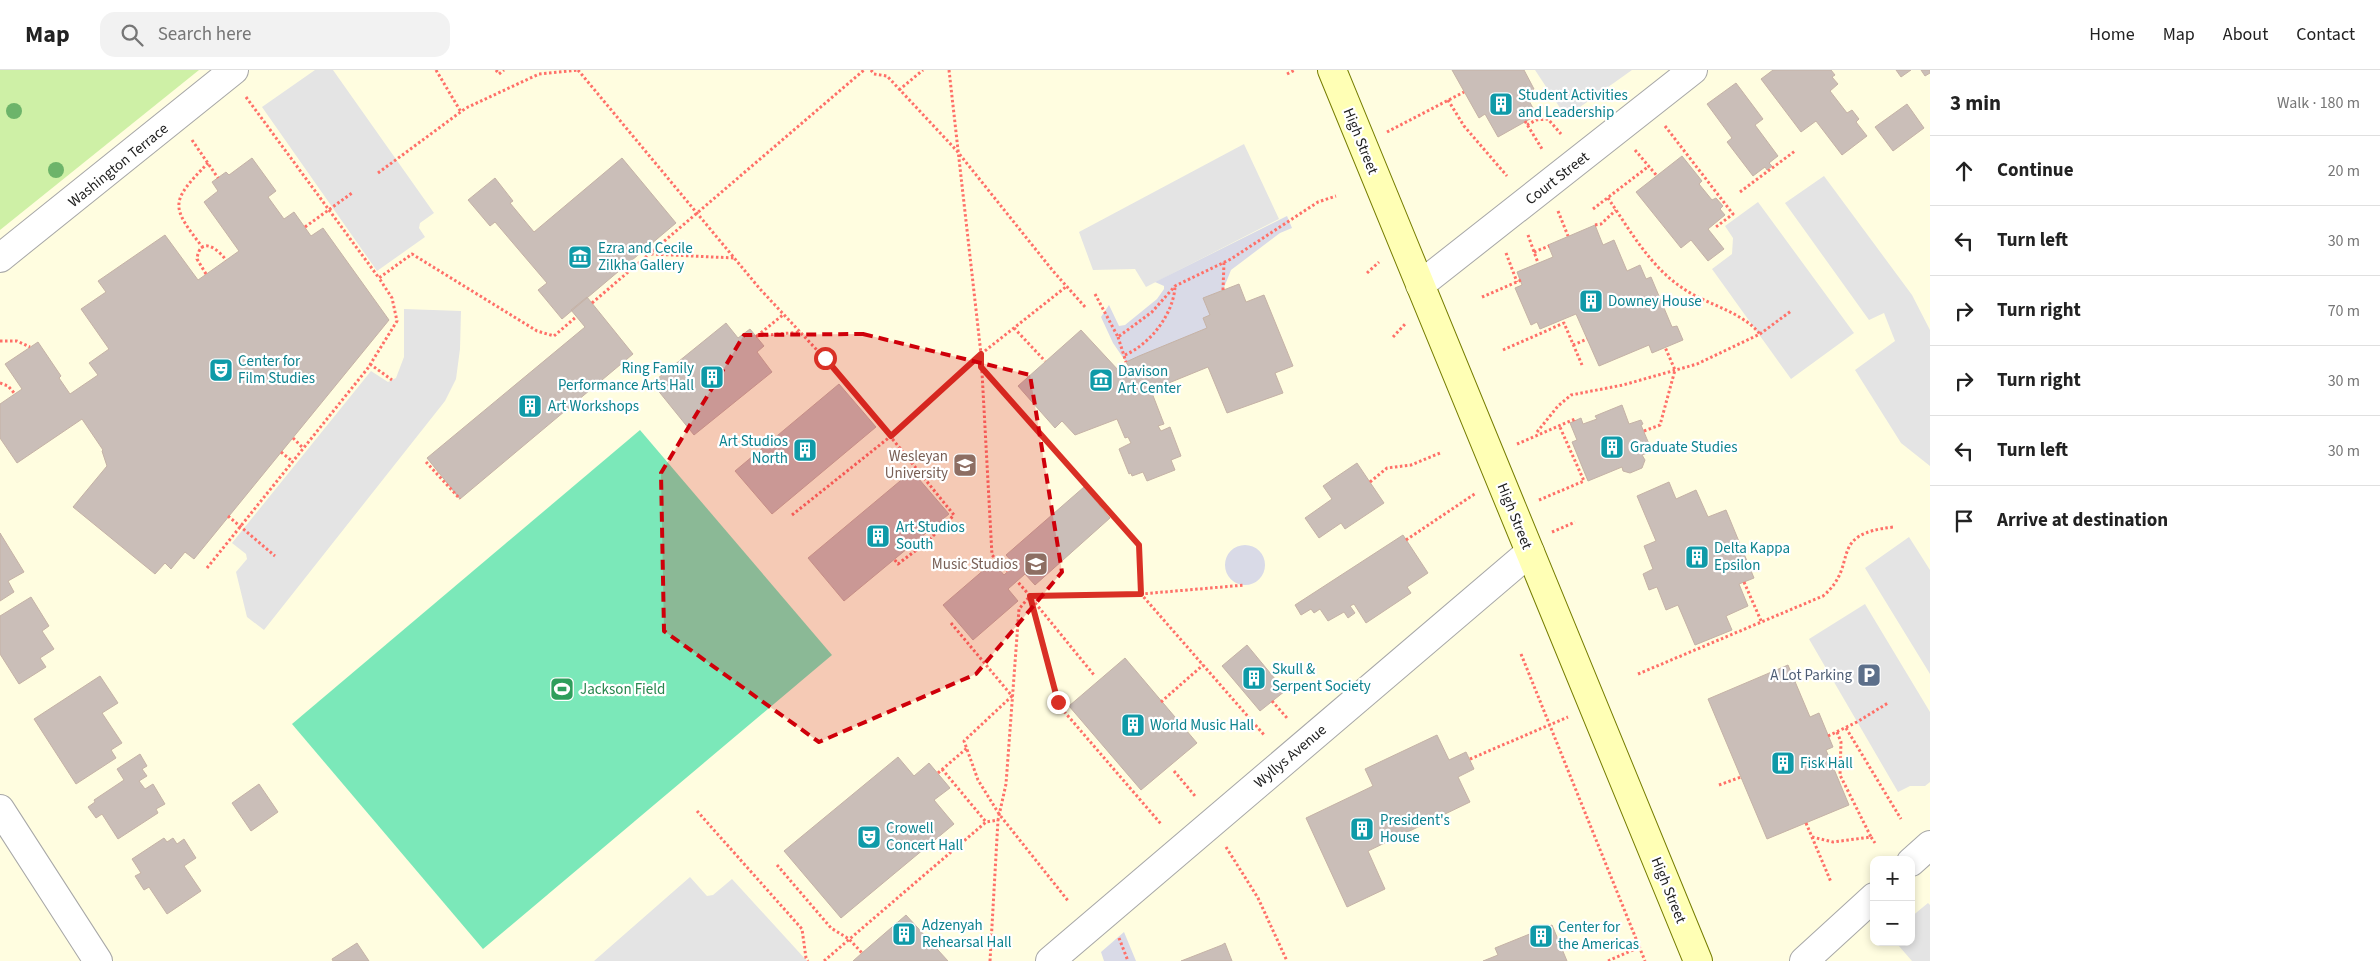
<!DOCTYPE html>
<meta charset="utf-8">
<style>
:root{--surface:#fff;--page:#f2f2f2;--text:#222;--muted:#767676;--line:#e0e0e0}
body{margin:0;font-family:"Source Sans 3",sans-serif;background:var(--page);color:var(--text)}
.controls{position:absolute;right:15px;bottom:15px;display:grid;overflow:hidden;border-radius:10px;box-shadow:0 2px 8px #0003}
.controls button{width:45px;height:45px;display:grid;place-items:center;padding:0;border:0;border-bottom:1px solid var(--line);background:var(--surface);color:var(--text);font:25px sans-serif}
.stop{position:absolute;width:15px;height:15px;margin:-11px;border:4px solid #d93025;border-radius:50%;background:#fff}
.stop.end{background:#d93025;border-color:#fff;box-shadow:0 1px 5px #0008}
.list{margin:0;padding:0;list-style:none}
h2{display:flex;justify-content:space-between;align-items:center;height:65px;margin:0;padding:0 20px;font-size:21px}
h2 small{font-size:16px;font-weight:400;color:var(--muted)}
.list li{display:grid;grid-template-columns:32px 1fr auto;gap:15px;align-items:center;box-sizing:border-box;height:70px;padding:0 20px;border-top:1px solid var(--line)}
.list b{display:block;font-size:19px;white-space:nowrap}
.list em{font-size:16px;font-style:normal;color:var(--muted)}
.icon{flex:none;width:28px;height:28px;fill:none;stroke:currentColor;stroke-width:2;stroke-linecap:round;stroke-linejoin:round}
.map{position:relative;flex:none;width:1930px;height:891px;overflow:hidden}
header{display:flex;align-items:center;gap:30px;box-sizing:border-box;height:70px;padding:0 25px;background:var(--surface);border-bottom:1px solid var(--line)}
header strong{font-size:24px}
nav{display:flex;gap:28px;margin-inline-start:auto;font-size:18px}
.search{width:350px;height:45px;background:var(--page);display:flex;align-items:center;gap:12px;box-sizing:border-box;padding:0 18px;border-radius:15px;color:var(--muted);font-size:19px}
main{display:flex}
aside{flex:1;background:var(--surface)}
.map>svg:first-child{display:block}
.education{fill:#fffde0;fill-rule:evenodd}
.grass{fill:#cef0a6}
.pitch{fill:#7be8b9}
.parking{fill:#e4e4e4}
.plaza{fill:#d9dae7}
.building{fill:#cabeb8;stroke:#c5b2a6}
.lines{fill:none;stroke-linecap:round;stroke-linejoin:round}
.street-casing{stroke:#a7a7a7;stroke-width:30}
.secondary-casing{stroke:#767d00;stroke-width:30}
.path{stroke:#ff7068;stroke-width:3;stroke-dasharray:2.5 2.5;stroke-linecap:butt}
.street{stroke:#fff;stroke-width:28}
.secondary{stroke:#ffffb5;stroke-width:28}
.tree{fill:#6db46a}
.route{stroke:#d93025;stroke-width:6}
.marked{fill:#cf000a;fill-opacity:0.2;stroke:#cf000a;stroke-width:4;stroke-dasharray:10 6;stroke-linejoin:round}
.labels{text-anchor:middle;stroke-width:4.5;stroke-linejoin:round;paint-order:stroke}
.culture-label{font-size:15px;fill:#0d838f;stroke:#fff;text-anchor:start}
.street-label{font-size:15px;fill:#202020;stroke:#fff}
.education-label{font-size:15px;fill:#785e54;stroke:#fff;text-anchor:end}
.service-label{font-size:15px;fill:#4e5e75;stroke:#fff;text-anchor:end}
.leisure-label{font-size:15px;fill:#27864d;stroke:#fff;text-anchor:start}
</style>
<header>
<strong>Map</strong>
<div class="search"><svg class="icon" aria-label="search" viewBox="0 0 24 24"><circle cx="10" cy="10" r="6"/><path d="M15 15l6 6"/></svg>Search here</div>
<nav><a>Home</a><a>Map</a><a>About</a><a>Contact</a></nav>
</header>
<main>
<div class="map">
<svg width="1930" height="891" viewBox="0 0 1930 891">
<rect width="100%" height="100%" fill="#f1ede5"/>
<path class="education" d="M0,0H1930V891H0ZM1874,790H1911V872H1874Z"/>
<path class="grass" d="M0,0H199L0,160Z"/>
<path class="pitch" d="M640,360L832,585L483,879L292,654Z"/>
<path class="parking" d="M315,0H333L434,143L420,153L419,158L425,167L377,201L262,37Z
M1535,0H1632L1566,47Z
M1244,74L1279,149L1146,217L1135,199L1093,200L1079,162Z
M1824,106L1912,225L1930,260V396L1901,373L1855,300L1895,271L1884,243L1869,250L1785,133Z
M1758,132L1854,263L1791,309L1712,199L1732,184L1733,168L1725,156Z
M404,239L461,241L460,279L456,309L445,331L264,560L247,547L236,502L247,489L246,484L232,473L371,301L388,312L396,308L404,287Z
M1909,467L1930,500V604L1865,498Z
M1865,534L1930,642V712L1925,716H1910L1898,722L1809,569Z
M690,807L707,826L713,825L732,809L807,891H594Z
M1928,833L1930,835V891H1912L1898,875L1901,872H1911V847Z"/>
<path class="plaza" d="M1287,146L1292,158L1280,163L1231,200L1223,220L1204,228L1210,245L1203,248L1207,258L1126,292L1113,273L1101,247L1109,235L1119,256L1125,255L1157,229L1164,219V216L1155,212Z
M1225 495a20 20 0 1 1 40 0a20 20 0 1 1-40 0Z
M1124,862L1136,891H1104L1101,882Z"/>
<path class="building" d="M1452,0H1524L1534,19L1525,24L1537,45L1498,67L1485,44L1479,48Z
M1773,0H1831L1835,5L1832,7L1838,14L1830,21L1847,43L1852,40L1859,49L1856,52L1867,66L1842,85L1816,51L1801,62L1761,9Z
M1896,0H1911L1901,7Z
M1921,0H1930V3L1925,6Z
M1736,13L1763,49L1755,55L1778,86L1769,93L1772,96L1767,100L1765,97L1753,106L1727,72L1732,68L1707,34Z
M1907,34L1924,58L1893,81L1875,57Z
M1682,86L1702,111L1699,114L1712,130L1716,128L1723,136L1720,139L1725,145L1708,159L1724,179L1708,191L1691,170L1681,178L1636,122Z
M252,88L276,121L268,127L284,149L294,142L311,166L323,158L389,250L194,489L185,482L171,499L165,493L155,504L73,437L107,396L102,381L103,380L82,349L17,393L0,368V334L22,319L5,294L38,272L61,306L59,308L70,324L98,305L89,293L109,279L81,239L106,222L98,211L165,165L198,210L239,181L204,132L218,121L212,112L226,102L229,105Z
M622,88L676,153L562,249L538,220L547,213L495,152L490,156L468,130L495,108L513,131L510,133L534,162Z
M1595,155L1603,175L1614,170L1627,201L1640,195L1646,209L1651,207L1672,257L1677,256L1683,270L1652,283L1649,275L1599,296L1576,244L1540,259L1537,252L1531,255L1515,218L1522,215L1517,202L1553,187L1548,175Z
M1239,214L1246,232L1264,225L1293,296L1275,303L1283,323L1227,343L1208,297L1154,319L1156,322L1152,323L1164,354L1158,356L1161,361L1170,357L1181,386L1171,390L1175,400L1147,411L1143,402L1132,406L1131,403L1129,404L1119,379L1131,373L1128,367L1125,368L1117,349L1075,365L1062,351L1055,358L1018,316L1081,260L1119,301L1129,297L1126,292L1139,286L1207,258L1203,248L1210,245L1203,228Z
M587,227L633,284L460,429L427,388L585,257L571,240Z
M726,253L738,268L750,259L764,276L757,282L772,302L694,365L652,313Z
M839,314L876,357L772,444L735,401Z
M1622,335L1629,354L1641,350L1643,354L1641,355L1652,381L1642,385L1645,390L1642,398L1630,403L1623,401L1622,397L1588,411L1572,372L1577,370L1570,353L1581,348L1583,354L1597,349L1595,346Z
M1357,393L1384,433L1345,459L1341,453L1319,468L1305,448L1332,429L1323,416Z
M912,401L949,444L844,531L808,488Z
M1669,412L1676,429L1696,420L1708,447L1726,440L1754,508L1739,514L1748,536L1726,546L1732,560L1695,575L1678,535L1666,540L1657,517L1649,520L1643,504L1653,499L1644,476L1656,471L1637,426Z
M1084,417L1110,448L1035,515L1025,504L1008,519L1018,531L973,570L943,535L993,492L1004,505L1015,495L1006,485Z
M0,463L24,502L8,511L14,522L0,531Z
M1403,465L1428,503L1407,517L1411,523L1366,553L1354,534L1350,536L1355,543L1348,548L1344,542L1328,551L1320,539L1314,543L1311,539L1301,545L1295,535Z
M31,527L49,556L42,561L54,579L40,588L46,597L19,614L0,584V546Z
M1247,575L1285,621L1260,641L1222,596Z
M1125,588L1197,673L1141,720L1069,636Z
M1788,595L1810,647L1819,643L1833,677L1826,680L1849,735L1767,769L1708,629Z
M100,606L118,633L102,643L122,673L111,680L116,688L76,714L34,649Z
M1437,665L1449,690L1466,682L1474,699L1458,707L1470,732L1368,781L1385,819L1347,837L1306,748L1373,716L1365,699Z
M140,684L147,696L142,699L147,706L139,711L145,719L153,714L165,734L156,739L158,743L118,769L102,744L96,748L88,737L95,732L94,730L124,710L117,699Z
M898,687L914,706L929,693L950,718L934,730L954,754L841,848L784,781Z
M259,714L278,742L251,761L232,733Z
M164,768L167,772L173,768L177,774L184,769L196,788L184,796L201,821L167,844L149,817L144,820L135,806L141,803L132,789Z
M906,845L948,891H853L862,883Z
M1552,855L1567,891H1483L1498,885L1495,878Z
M357,873L369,891H333L332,889Z
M1225,873L1232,891H1181L1222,875Z"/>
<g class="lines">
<g class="street-casing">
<path id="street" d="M0,188L234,0
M1420,215L1693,0
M0,739L98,891
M1911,792L1930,775
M1050,891L1530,482
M1804,891L1874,827"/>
</g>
<g class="secondary-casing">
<path id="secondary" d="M1332,0L1698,891"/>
</g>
<path class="path" d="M436,0L461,42
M496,0L499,4L504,0
M578,0L760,219L843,308L954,445L927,472L898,494L894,489
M871,0L874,4L887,6L957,81L1053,201L1086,238
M949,0L981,284
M1287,4L1295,0
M899,20L923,0
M246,27L379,208L412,184L537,261L554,266L576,247
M1448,30L1464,56L1507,106
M1525,51L1542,79
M1527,55L1536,50L1548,49L1561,64
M1665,56L1733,144L1716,157
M1387,62L1464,22
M192,70L218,108
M1635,80L1657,106
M378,103L466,38L539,4L578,0
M1740,122L1795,81
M1608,128C1629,159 1650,196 1681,217C1706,235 1740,240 1760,264
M1593,139L1649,96
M1558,141L1568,166
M1595,155L1601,154L1616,140
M305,157L352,123
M1528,165L1538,193
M203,178C171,136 169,133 208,93
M1534,182L1549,176
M1506,183L1517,212
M651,184L734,188
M1367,203L1379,192
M206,204L197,189C200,165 218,179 226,190
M1223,220L1224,192
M1095,224L1118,267L1152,242L1175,216L1231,189L1318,132L1336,126
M1482,227L1521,210
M592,233L864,0
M1014,258L1045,291
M756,266L801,262
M757,266L784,244
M1118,267L1126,292
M1393,267L1406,253
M0,271H17L30,277
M1573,275L1587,269
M1503,280L1564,253L1582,295
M981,284L1067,216
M1125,285C1150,274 1173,245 1175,217
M370,294L392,310
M982,298L1139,475L1141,524L1245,515
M0,313L8,316L15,324
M1644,361L1660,355L1675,300L1665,277
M1537,362L1558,336L1571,325L1623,315L1697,294L1760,264L1791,241
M293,368L303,378
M1517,374L1575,349V351
M281,382L292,391
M426,392L460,429
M1370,412L1387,398L1411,395L1440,383
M1539,430L1584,411L1559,355
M792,445L891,366L981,284L992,485L1008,501
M228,446L275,486
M1552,462L1575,452
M1406,470L1476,423
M207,498L368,298L397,251L392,228L379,208
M1744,512L1762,553
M1030,526L1141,524L1265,666
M1030,527L1058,632L1062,639L1161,754
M1032,529L1094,605
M951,553L1012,626L964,671L978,710L999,744L1069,832
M1521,584L1645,891
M1638,604L1823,526C1861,494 1825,464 1894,457
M1272,631L1287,648
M1161,632L1203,595
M1846,658L1901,749
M1837,662L1841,672L1840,705L1871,767
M1828,666L1857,652L1888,633
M1470,689L1568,647
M942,699L986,752
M1174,701L1195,726
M938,703L967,678
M1719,715L1741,707
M697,741L802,859L806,888L808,891
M1806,753L1831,812
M1812,767L1833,772L1871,767L1875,773
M1226,777L1258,828L1287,891
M777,795L831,858L849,869L862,883
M1119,868L1128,891
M824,891L986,752L998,750L1006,714L1019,539L1030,526L1017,511
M990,891L998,750
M1608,891L1640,877"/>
<use href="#street" class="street"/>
<use href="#secondary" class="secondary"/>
</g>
<g class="tree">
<circle cx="14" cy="41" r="8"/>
<circle cx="56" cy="100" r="8"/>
</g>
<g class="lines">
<path class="route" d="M825,288L891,366L981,284V297L1139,475L1141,524L1030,526L1058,632"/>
</g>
<path class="marked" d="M863,264L1030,305L1062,502L976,604L819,672L664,561L661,403L744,265Z"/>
<defs>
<g id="building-square" transform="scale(1.25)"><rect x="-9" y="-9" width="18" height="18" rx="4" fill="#0f9aa8" stroke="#fff"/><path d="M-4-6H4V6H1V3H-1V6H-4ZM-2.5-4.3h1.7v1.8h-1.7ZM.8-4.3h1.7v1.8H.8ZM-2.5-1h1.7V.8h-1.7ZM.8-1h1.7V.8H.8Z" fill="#fff"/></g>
<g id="museum-square" transform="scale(1.25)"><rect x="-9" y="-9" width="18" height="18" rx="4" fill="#0f9aa8" stroke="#fff"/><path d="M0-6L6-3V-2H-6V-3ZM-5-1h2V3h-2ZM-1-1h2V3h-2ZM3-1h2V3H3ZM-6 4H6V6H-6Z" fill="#fff"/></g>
<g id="theatre-square" transform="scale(1.25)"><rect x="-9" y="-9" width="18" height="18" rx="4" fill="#0f9aa8" stroke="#fff"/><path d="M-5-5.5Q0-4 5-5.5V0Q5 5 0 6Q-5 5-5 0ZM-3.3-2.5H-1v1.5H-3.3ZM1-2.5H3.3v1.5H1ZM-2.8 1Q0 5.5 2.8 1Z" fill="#fff"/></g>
<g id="university-square" transform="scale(1.25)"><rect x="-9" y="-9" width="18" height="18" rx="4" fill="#8d6e63" stroke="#fff"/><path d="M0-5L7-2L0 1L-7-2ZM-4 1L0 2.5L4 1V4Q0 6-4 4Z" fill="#fff"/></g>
<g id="parking-square" transform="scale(1.25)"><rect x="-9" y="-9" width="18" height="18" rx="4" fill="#5c6f8a" stroke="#fff"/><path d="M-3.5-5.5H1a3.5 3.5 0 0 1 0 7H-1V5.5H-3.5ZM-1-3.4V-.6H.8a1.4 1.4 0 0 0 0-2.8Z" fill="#fff"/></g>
<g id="stadium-square" transform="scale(1.25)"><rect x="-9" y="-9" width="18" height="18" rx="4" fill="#2e9e5b" stroke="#fff"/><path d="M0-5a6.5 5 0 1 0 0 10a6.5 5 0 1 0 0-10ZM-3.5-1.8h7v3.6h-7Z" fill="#fff"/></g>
</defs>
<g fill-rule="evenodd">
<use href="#building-square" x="1501" y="34"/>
<use href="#museum-square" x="580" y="187"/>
<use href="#building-square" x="1591" y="231"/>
<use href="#theatre-square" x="221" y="300"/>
<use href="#building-square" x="712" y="307"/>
<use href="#museum-square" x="1101" y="310"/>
<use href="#building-square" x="530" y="336"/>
<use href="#building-square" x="1612" y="377"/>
<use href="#building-square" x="805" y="380"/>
<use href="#university-square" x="965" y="395"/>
<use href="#building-square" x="878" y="466"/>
<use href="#building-square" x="1697" y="487"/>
<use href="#university-square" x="1036" y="494"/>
<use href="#parking-square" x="1869" y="605"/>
<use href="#building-square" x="1254" y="608"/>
<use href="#stadium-square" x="562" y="619"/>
<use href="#building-square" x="1133" y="655"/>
<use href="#building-square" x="1783" y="693"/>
<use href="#building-square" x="1362" y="759"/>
<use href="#theatre-square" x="869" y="767"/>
<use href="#building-square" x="904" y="864"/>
<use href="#building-square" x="1541" y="866"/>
</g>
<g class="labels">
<g class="culture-label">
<text x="1518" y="30">Student Activities<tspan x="1518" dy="17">and Leadership</tspan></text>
<text x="598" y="183">Ezra and Cecile<tspan x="598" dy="17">Zilkha Gallery</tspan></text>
<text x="1608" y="236">Downey House</text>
<text x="238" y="296">Center for<tspan x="238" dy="17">Film Studies</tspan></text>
<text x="694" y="303" text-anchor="end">Ring Family<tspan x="694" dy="17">Performance Arts Hall</tspan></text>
<text x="1118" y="306">Davison<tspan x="1118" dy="17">Art Center</tspan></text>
<text x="548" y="341">Art Workshops</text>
<text x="788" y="376" text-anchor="end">Art Studios<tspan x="788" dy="17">North</tspan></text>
<text x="1630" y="382">Graduate Studies</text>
<text x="896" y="462">Art Studios<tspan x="896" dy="17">South</tspan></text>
<text x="1714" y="483">Delta Kappa<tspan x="1714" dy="17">Epsilon</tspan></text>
<text x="1272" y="604">Skull &amp;<tspan x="1272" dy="17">Serpent Society</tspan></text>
<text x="1150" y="660">World Music Hall</text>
<text x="1800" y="698">Fisk Hall</text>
<text x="1380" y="755">President's<tspan x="1380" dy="17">House</tspan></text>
<text x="886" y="763">Crowell<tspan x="886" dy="17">Concert Hall</tspan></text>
<text x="922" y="860">Adzenyah<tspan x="922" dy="17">Rehearsal Hall</tspan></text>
<text x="1558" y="862">Center for<tspan x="1558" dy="17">the Americas</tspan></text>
</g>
<g class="street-label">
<text transform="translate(1361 71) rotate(68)" y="5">High Street</text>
<text transform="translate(118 95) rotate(-39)" y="5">Washington Terrace</text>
<text transform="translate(1557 108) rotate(-38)" y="5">Court Street</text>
<text transform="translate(1515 446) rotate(68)" y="5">High Street</text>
<text transform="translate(1290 686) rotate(-40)" y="5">Wyllys Avenue</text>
<text transform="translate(1669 820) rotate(68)" y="5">High Street</text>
</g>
<g class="education-label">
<text x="948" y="391">Wesleyan<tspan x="948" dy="17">University</tspan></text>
<text x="1018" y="499">Music Studios</text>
</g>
<g class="service-label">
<text x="1852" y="610">A Lot Parking</text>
</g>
<g class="leisure-label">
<text x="580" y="624">Jackson Field</text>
</g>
</g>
</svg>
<div class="controls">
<button>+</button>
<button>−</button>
</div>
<div class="stop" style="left:825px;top:288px"></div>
<div class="stop end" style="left:1058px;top:632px"></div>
</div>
<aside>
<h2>3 min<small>Walk · 180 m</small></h2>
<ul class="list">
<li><svg class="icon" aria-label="ahead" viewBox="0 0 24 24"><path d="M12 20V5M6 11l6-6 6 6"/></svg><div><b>Continue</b></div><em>20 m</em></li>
<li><svg class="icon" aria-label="left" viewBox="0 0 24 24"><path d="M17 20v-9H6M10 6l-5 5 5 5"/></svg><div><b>Turn left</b></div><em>30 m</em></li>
<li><svg class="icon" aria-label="right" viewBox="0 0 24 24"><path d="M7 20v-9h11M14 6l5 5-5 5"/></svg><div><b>Turn right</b></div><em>70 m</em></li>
<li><svg class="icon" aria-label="right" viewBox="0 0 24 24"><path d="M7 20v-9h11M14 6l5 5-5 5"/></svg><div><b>Turn right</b></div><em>30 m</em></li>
<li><svg class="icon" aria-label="left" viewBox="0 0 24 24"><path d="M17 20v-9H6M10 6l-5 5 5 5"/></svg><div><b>Turn left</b></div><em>30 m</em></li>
<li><svg class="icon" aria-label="arrive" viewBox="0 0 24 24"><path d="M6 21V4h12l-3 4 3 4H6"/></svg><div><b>Arrive at destination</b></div></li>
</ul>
</aside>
</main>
